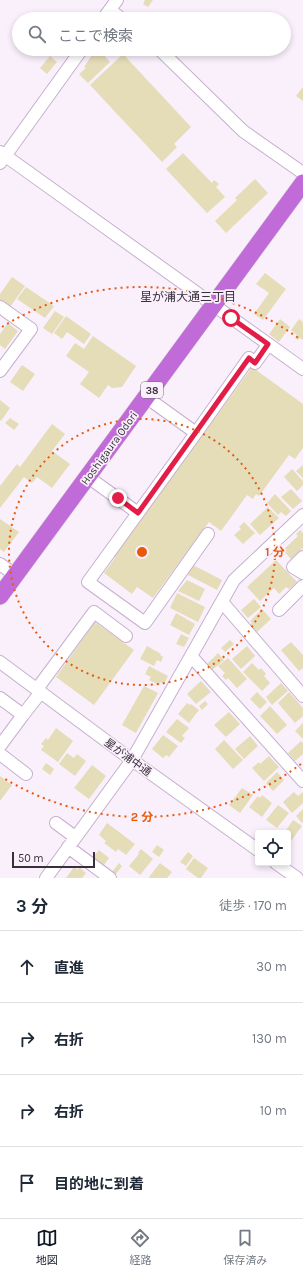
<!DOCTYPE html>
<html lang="ja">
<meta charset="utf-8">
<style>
:root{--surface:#fff;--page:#f6f6f7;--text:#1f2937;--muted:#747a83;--line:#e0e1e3;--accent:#111827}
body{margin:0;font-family:Karla,"Noto Sans JP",sans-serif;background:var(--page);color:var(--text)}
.controls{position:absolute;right:12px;bottom:12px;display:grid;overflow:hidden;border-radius:4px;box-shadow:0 2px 6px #0003}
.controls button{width:36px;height:36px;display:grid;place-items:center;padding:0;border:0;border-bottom:1px solid var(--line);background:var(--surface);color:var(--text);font:20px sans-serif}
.scale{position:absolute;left:12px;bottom:10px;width:83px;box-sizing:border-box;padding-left:4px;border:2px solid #39303b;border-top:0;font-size:11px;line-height:14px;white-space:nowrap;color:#39303b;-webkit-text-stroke:3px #faf0fc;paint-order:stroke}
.stop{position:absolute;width:12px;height:12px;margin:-9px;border:3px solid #e11d48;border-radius:50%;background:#fff}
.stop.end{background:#e11d48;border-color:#fff;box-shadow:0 1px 4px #0008}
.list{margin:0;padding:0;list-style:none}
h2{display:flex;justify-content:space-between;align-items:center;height:52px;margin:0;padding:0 16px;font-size:17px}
h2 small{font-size:13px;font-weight:400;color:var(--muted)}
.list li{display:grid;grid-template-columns:26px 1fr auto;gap:12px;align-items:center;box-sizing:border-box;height:72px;padding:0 16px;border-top:1px solid var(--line)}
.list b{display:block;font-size:15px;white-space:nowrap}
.list em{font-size:13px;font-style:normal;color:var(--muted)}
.icon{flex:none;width:22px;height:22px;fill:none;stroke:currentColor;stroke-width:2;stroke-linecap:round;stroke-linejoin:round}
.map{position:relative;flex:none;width:303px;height:878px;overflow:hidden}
.search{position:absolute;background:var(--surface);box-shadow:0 2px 6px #0003;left:12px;right:12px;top:12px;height:44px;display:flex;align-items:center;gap:10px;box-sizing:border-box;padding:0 14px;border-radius:22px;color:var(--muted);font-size:15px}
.sheet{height:340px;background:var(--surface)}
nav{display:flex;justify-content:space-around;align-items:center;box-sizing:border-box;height:56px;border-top:1px solid var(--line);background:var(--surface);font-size:11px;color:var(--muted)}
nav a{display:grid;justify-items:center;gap:2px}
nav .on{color:var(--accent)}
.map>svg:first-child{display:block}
.building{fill:#e5dcb8}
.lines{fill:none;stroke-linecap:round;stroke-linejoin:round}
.minor-casing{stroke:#c6b0cd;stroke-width:14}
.highway-casing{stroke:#d3d1d4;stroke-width:18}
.minor{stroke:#fff;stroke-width:12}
.highway{stroke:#c16bd8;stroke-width:17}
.route{stroke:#e11d48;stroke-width:5}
.ring{fill:none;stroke:#e8590c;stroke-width:2;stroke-dasharray:2 4}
.labels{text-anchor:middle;stroke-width:3.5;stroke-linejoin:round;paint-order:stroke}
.shield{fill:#faf0fc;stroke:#736a75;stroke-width:1}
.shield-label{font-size:10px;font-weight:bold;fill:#39303b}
.street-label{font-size:11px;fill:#39303b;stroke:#faf0fc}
.neighbourhood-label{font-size:12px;fill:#39303b;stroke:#faf0fc}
.centre{fill:#e8590c;stroke:#faf0fc;stroke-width:2}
.ring-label{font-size:12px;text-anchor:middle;font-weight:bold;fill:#e8590c;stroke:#faf0fc;stroke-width:3.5;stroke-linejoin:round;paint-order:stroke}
</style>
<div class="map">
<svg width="303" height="878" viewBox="0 0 303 878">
<rect width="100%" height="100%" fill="#faf0fc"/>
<path class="building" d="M145,0H153L148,7L143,4Z
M94,52L98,56L101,52L110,62L88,83L79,74L86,68L84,67Z
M123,54L191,127L174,144L177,147L162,162L90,85Z
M50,56L57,62L47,74L40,68Z
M303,87V101L296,96Z
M183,153L212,183L214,180L219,184L216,187L225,197L207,213L166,169Z
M255,179L268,193L226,233L215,221L237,200L235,198Z
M265,273L286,289L263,320L254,314L269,293L256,284Z
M12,277L25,286L10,307L0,300V294Z
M26,287L54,306L45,318L17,299Z
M55,311L64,317L52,334L43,328Z
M66,316L91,334L84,344L67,332L62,339L54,333Z
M280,319L290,327L279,342L269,334Z
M299,319L303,322V340L300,338L298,340L295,338L297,335L291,330Z
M8,323L18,331L5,349L0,345V334Z
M93,336L136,366L122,387L112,388L108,385L99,398L80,384L89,372L66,356L75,343L84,349Z
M22,365L35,374L23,391L10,382Z
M252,367L303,404V448L295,459L289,455L259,496L256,494L253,499L247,495L221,531L209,522L153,598L137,587L132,594L104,573L115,558L114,554L135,524L139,523Z
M0,400L10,408L1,421L0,420Z
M10,418L19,424L14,430L5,423Z
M52,424L65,434L52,451L70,464L52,488L37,477L32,483L24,477L0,508V486L17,464L20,467Z
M303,465V478L296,471Z
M292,469L303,481V485L297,491L284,477Z
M291,489L302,501L293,509L281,497Z
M275,494L291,511L286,516L281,512L278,515L267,503Z
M268,507L279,518L260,535L250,524Z
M0,519L19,532L4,552L0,549Z
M244,522L255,533L243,544L234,535L241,529L239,527Z
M300,530L303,533V548L291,559L283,550L298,536L296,534Z
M276,560L297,582L289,589L286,587L279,594L274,588L260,601L247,587Z
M193,565L222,580L217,590L188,575Z
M187,580L205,589L199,601L178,591Z
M177,593L205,607L198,622L170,608Z
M254,599L261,607L248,618L241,610Z
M262,609L271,619L257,632L250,625L252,623L250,621Z
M176,613L195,624L189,635L170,625Z
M95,622L134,650L94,705L56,677Z
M181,634L189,638L184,647L176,644Z
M230,640L234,644L225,652L221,648Z
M291,642L303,655V668L299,671L281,650Z
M147,646L161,654L160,655L163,657L161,662L157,660L154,666L140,659Z
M247,646L255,656L241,669L232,659Z
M218,653L224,660L210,672L205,666Z
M228,658L247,679L237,688L228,678L226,680L222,676L225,673L218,666Z
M252,663L259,670L261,668L266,674L264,676L270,683L262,691L243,672Z
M149,666L168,676L164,684L161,682L159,685L149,680L151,677L145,674Z
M201,681L211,692L196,704L187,694Z
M281,683L288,691L272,705L266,697Z
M144,686L158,693L136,733L122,725Z
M257,692L267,702L260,709L250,699Z
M289,692L303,708V716L295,723L278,703Z
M205,701L208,704L202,710L199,706Z
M187,703L190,705L191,704L199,710L189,723L178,714Z
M270,706L287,725L277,734L260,716Z
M229,712L240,724L226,737L214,725Z
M177,719L189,728L182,736L185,738L181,743L166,732Z
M303,723V739L295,731Z
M56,728L73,741L58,762L41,750L44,746L41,744L46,738L48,740Z
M163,735L178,746L169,757L166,755L163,758L152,749Z
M250,736L258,746L244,759L235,749Z
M224,740L243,760L233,769L215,749Z
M301,741L303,743V754L295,761L288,753Z
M67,753L74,758L77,754L86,761L75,776L59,764Z
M269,756L279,767L264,781L252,768L259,762L260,764Z
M46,763L54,769L50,775L42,769Z
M92,765L106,776L89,799L74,788Z
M277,772L284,780L273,791L266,783Z
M0,776L12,785L0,801Z
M242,788L253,795L240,813L229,805Z
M294,792L298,796L303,792V803L292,813L283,802Z
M262,795L272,803L262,817L249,807L258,796L260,798Z
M278,805L289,813L277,828L266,820Z
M303,809V822L302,823L296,816Z
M293,820L302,826L291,841L288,838V833H284Z
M107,823L135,844L126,855L118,849L116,852L104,843L106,841L99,835Z
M157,845L164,850L159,857L152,852Z
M141,849L153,859L140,875L129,866L139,854L138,853Z
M99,850L109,858L104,865L93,857Z
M188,852L193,856L186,866L180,862Z
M194,858L208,868L201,878H198L186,869Z
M119,863L122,866L116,874L112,872Z
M160,863L172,872L167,878H150L149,877Z
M74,867L78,870L79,867L86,873L82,878H66Z"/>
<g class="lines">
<g class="minor-casing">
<path id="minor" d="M110,10L122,19
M103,19L117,0
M159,49L243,131L303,173
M0,152L303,369
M0,163L82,49
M0,307L31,329L0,371
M196,433L249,358L255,363L268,345
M88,477L138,513L196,433L146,397
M138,513L88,582L145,623L208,534
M303,557L293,567L303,573
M0,564L15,575
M222,602L303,696
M279,610L303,586
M191,656L303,781
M0,662L132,760L258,850
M37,689L94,612L126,636
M0,698L23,715L41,692
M0,746L23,715
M0,754L26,774
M56,823L75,837
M68,847L110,878
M276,863L297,878
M46,878L132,760L234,580L303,515"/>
</g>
<g class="highway-casing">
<path id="highway" d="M0,596L303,183"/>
</g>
<use href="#minor" class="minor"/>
<use href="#highway" class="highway"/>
</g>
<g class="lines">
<path class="route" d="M118,498L138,513L249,358L255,363L268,344L231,318"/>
</g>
<g class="ring">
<circle cx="142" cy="552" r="133"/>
<path d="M301 764A265 265 0 0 1 2 777M2 327A265 265 0 0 1 301 340"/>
</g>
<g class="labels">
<rect class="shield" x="141" y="382" width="22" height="16" rx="3"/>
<g class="shield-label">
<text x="152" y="394">38</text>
</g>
<g class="street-label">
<text transform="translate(109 448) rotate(-54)" y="4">Hoshigaura Odori</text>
<text transform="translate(128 757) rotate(36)" y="4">星が浦中通</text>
</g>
<g class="neighbourhood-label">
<text x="188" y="301">星が浦大通三丁目</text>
</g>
</g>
<circle cx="142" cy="552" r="6" class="centre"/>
<g class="ring-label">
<text x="275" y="556">1 分</text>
<text x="142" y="821">2 分</text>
</g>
</svg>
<div class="controls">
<button><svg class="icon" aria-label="locate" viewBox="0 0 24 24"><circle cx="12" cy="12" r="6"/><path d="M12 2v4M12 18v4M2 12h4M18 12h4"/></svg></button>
</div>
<div class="scale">50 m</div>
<div class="stop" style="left:231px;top:318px"></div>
<div class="stop end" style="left:118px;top:498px"></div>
<div class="search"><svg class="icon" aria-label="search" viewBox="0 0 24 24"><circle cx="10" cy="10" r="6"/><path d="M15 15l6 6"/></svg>ここで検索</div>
</div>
<section class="sheet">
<h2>3 分<small>徒歩 · 170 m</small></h2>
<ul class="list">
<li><svg class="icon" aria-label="ahead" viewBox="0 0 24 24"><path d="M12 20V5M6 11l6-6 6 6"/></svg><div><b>直進</b></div><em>30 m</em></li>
<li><svg class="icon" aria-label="right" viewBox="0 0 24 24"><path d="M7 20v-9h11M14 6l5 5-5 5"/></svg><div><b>右折</b></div><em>130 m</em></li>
<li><svg class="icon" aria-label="right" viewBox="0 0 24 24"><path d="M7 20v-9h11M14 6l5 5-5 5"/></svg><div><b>右折</b></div><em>10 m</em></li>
<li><svg class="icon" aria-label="arrive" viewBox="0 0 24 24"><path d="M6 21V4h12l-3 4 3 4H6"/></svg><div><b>目的地に到着</b></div></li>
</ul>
</section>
<nav>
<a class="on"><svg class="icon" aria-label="map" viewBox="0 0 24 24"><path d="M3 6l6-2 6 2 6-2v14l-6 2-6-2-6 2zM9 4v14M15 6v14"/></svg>地図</a>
<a><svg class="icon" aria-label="directions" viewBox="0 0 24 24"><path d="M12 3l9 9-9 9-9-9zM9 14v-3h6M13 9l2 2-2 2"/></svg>経路</a>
<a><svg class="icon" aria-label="saved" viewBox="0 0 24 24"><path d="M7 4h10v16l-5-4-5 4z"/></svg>保存済み</a>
</nav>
